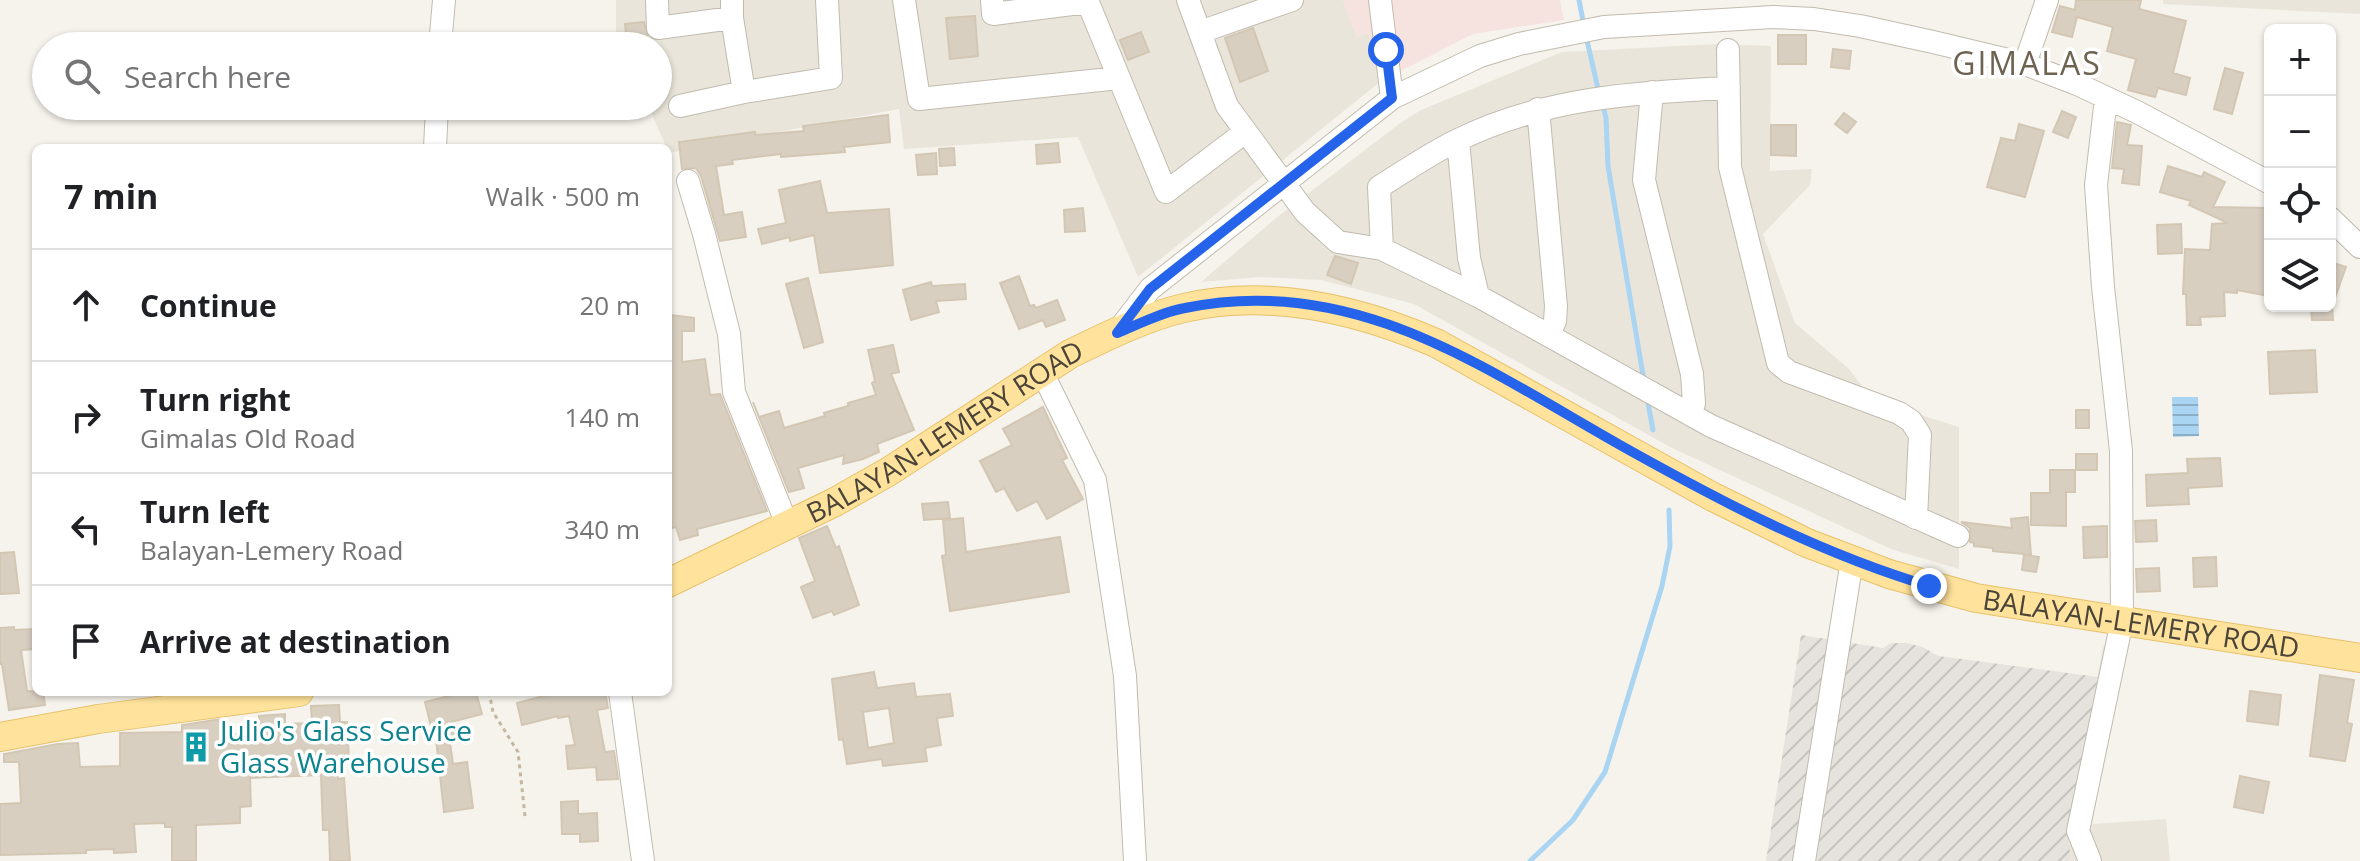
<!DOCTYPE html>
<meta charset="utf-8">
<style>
:root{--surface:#fff;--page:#f6f6f6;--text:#202124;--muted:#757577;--line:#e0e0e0}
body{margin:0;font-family:"Open Sans",sans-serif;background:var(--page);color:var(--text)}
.controls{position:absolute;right:24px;top:24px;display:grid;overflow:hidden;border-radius:12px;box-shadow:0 2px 6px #0004}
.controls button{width:72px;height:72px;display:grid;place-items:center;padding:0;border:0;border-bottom:2px solid var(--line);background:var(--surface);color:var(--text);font:40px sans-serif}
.stop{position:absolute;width:24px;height:24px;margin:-18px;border:6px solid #2563eb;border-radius:50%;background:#fff}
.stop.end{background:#2563eb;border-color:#fff;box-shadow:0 2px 8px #0008}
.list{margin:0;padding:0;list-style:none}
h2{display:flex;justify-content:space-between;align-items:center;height:104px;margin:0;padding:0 32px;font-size:34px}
h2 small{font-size:26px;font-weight:400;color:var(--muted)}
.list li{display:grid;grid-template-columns:52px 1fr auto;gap:24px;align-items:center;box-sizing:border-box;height:112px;padding:0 32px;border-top:2px solid var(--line)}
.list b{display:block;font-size:30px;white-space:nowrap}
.list p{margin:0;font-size:26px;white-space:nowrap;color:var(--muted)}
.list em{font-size:26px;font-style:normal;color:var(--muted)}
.icon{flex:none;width:44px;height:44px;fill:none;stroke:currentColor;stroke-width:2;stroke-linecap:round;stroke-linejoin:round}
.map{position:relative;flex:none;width:2360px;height:861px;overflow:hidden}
.search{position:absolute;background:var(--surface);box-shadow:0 2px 6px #0004;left:32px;top:32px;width:640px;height:88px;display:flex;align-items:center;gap:20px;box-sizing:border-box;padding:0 28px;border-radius:44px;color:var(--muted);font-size:30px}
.panel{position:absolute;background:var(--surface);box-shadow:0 2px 6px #0004;left:32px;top:144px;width:640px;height:552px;border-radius:12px}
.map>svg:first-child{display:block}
.residential{fill:#eae5da}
.industrial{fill:url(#industrial-furrows)}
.medical{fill:#f6e3e0}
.water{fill:url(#water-rules)}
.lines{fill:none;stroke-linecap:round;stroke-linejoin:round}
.stream{stroke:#a9d4f2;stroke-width:5}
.building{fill:#d8cfc1;stroke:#d3c7b4;stroke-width:2;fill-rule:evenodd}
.minor-casing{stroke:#c2bbae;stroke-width:24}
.major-casing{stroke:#e6c16a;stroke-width:30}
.path{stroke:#c4b79f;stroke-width:3;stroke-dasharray:4 4;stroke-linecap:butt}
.minor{stroke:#fff;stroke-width:22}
.major{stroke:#ffe39c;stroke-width:28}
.route{stroke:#2563eb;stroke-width:10}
.labels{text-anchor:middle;stroke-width:7;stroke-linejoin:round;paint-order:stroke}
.street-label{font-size:28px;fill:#4b4439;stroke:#fff}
.culture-label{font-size:28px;fill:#0d838f;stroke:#fff;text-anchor:start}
.quarter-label{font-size:32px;letter-spacing:2px;fill:#6e6250;stroke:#fff}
</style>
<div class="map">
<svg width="2360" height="861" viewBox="0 0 2360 861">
<defs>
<pattern id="industrial-furrows" width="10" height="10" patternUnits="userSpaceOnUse" patternTransform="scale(2)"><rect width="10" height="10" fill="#e6e2dd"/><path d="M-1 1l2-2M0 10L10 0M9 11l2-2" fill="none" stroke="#c7c3be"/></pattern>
<pattern id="water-rules" width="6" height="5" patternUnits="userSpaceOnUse" patternTransform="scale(2)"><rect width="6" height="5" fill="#a9d4f2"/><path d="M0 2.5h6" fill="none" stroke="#8caec5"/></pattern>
</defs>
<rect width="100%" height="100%" fill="#f6f3ec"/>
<path class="residential" d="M616,0H1343L1357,37L1369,33L1381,81L1138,277L1078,137L904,149L899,109L669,153L648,106H658V46H622L616,33Z
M2163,0H2360V14L2163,4Z
M1719,44L1771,46L1770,171L1812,169L1810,185L1763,234L1795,323L1849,369L1873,400L1959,427V569L1891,549L1672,448L1414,304L1321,280L1261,277L1201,282L1276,218L1399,124L1421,110L1562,52Z
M2103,647L2125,651L2092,824L2166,819L2170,861H2070L2069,828Z"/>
<path class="industrial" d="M1801,635L1883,648L1891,643H1907L1923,647L1938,656L2098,677L2069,828L2070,861H1766Z"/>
<path class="medical" d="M1343,0H1560L1564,20L1473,34L1381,81L1369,33L1357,37Z"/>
<path class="water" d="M2172,397H2198L2199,436L2173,437Z"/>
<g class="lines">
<path class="stream" d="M1579,0L1584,26
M1586,36L1599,93
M1602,102L1606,118L1608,166L1644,381
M1647,398L1653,430
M1530,861L1573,820L1605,772L1662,586L1670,546L1669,510"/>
</g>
<path class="building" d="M2076,0H2141L2139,9L2186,21L2173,73L2190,78L2186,95L2158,88L2155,97L2128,90L2136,59L2107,51L2113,27L2077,17L2072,37L2052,32L2060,6L2075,10Z
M975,16L978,56L950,59L946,18Z
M644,22L650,46H627L625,24Z
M1253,28L1268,71L1240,82L1225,38Z
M1141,32L1149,52L1128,60L1120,40Z
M1778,35H1806V64H1778Z
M1833,49L1851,51L1849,69L1831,67Z
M2225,68L2243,73L2232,114L2214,109Z
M2062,111L2076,117L2068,138L2053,132Z
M1844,113L1856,122L1847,133L1835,124Z
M888,115L890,142L844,147L845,152L781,157V154L732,160L733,164L716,166L724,215L742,212L746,237L720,241L701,176L696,168L682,169L679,142L755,132V135L804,131L803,126Z
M2117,122L2131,125L2127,145L2142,146L2139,185L2122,183L2124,169L2112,168Z
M2019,124L2044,131L2025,197L1987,187L2001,138L2015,141Z
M1771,125H1796V156L1771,155Z
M1058,143L1060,162L1037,164L1036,145Z
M954,148L955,165L940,166L939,149Z
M936,153L937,174L918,175L916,155Z
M2168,166L2202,177L2204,172L2225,182L2213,207L2270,208L2269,296L2237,290V293L2224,292L2225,316L2200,317L2201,325H2187L2186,294H2183L2185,249L2210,250L2212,224L2228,223L2189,205L2191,201L2160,192Z
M820,181L827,213L889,209L893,265L820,273L814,235L790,241V237L762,244L758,229L786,223L779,190Z
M1083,208L1085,231L1065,232L1064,210Z
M2181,224L2182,253L2158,254L2157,225Z
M1335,256L1358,263L1351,284L1327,275Z
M2330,262L2346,267L2332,306L2333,320H2312L2311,306H2330Z
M1019,276L1030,306L1034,305L1036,308L1057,300L1065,320L1046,327L1043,320L1019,329L1000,283Z
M808,278L823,342L804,348L786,284Z
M931,282L932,286L965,284L966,299L936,301L939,312L911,320L903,290Z
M670,315L694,318V331H682V362L705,359L710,395L720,394L767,511L697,529L698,535L680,540L676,527L668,529Z
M893,345L899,372L891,374L914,430L877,444L879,452L863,459L843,464L844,455L798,468L804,488L789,492L753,402L759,417L779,411L784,428L825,416L824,413L848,406V403L876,395L872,383L875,381L868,350Z
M2315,350L2317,392L2270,394L2268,352Z
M1043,407L1067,458L1062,460L1083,499L1047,519L1037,501L1017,511L1004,488L996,492L980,461L1012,445L1003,429Z
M2076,410H2089V428H2076Z
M2076,454H2097V470H2076Z
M2220,458L2222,486L2188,488L2189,504L2147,506L2146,475L2188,473L2187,459Z
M2050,470H2075V492H2066V526L2031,525V493H2050Z
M948,502L950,518L924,520L922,504Z
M2028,517L2031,555H2025L2039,557L2036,572L2022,570L2024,554L1993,551V548L1974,546V543L1970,542V528L1961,522L2012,528L2011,519Z
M963,518L966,552L1060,537L1069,592L950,611L942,556L946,555L943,520Z
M2156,520L2157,541L2136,542L2135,521Z
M827,526L836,548L839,546L859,605L834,615L832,611L813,618L801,587L815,581L799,538Z
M2107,526V557L2084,558L2083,527Z
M14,552L19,593L0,594V553Z
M2216,557L2217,586L2194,587L2193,558Z
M2159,568L2160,591L2137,592L2136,569Z
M14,627V630L36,629V649L21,650L27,691L43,692L45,705L9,710L2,664H0V628Z
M874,672L877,688L914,683L916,697L950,694L953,716L937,718L941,745L925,748L927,761L883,766L882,759L847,764L843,739L839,740L832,679ZM889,708L894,743L868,748L863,712Z
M2320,675L2354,680L2347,723L2352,724L2345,761L2310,756Z
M2250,691L2281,695L2278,725L2247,721Z
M448,692H476L482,714L451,722L455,734L449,736L453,764L467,762L473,808L444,812L436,739H434L425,702L449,696Z
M559,692H605L608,708L597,710L605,752L614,751L618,779L597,780L596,767L568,769L566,746L575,745L569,716L558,718V716L522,725L517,703Z
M339,705L340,722H347L349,760L335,764L338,779L344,778L350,861H330L329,830H323L321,775L250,778L251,806L240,807V823L196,825V861H172V827H165V823L134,824L136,852L114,853V849L86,850V853L0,855V804L21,803L19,762H4V754L58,744L78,743L80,767L120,766V733L182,732V725L222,719L223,734H259V716L285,714V724L312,723L311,706Z
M2240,776L2269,782L2263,813L2234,807Z
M578,801V814L597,813L598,841L580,842V834H562L561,802Z"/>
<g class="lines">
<g class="minor-casing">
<path id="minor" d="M657,0L658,28L732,18
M732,0V18L744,92
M904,0L919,99L1119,78
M992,0L993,14L1088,2
M1087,0L1166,192L1245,132
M1188,0L1227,106L1305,212L1338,242L1382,249L1478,296L1711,426L1958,536
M1380,0L1392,98
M1200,32L1292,0
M440,46L444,0
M1728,50L1730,167L1778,363L1789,372L1899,413L1911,421L1920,435L1916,518
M2025,64L2047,0
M1652,92L1644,180L1692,374L1694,403L1691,415
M680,106L744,92L831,78L827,0
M1538,109L1556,306L1555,321L1549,335
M1458,140L1469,258L1478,296
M435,148L437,106
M688,181L704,234L729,334L734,392L788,527
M2330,218L2360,247
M1382,249L1379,187C1405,171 1431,153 1458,140C1543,98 1636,92 1729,88
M1117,332L1150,289L1392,98L1480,56L1519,44L1604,27L1773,17L1814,19L1860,26L1933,42L2025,64L2077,84L2137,112L2270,183
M1042,372L1095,480L1125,676L1135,861
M620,692L643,861
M1804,861L1852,560
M2090,861L2078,831L2122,621L2121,451L2103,287L2096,185L2106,98"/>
</g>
<g class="major-casing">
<g id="major">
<path id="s1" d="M668,583L835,502L888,472L1070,354C1105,337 1145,317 1184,308C1270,288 1357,309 1436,343L1713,497L1807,543L1889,574L1976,598L2360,658"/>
<path d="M0,737L98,719L299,692"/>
</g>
</g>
<path class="path" d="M489,692L493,712L518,752L525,816"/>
<use href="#minor" class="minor"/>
<use href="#major" class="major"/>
</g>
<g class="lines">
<path class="route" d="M1386,50L1392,98L1150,289L1117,333C1139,324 1162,312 1185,308C1353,273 1482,367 1620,445C1720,501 1819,553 1929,586"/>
</g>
<defs>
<g id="building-bare" transform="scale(2.4)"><path d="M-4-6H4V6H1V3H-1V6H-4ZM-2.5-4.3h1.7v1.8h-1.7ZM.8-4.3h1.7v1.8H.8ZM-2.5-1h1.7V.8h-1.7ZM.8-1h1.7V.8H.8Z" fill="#0f9aa8" stroke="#fff" stroke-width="2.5" paint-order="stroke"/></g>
</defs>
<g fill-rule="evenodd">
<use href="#building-bare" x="196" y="747"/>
</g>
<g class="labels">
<g class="street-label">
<text dy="10" stroke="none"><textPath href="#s1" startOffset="316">BALAYAN-LEMERY ROAD</textPath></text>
<text dy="10" stroke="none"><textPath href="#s1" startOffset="1612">BALAYAN-LEMERY ROAD</textPath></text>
</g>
<g class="culture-label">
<text x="220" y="741">Julio's Glass Service<tspan x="220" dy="32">Glass Warehouse</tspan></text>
</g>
<g class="quarter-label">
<text x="2027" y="75">GIMALAS</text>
</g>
</g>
</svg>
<div class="controls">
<button>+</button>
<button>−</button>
<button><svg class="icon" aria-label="locate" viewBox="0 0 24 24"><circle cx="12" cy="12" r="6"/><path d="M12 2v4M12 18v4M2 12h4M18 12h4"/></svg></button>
<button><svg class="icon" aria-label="layers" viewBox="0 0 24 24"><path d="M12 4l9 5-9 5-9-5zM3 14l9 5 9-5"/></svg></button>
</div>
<div class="stop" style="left:1386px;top:50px"></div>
<div class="stop end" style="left:1929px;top:586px"></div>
<div class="search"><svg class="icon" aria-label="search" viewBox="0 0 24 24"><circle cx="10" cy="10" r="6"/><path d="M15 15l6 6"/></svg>Search here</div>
<section class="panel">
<h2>7 min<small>Walk · 500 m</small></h2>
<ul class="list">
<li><svg class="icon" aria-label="ahead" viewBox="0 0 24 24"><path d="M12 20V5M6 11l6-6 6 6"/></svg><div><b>Continue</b></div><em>20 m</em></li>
<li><svg class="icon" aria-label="right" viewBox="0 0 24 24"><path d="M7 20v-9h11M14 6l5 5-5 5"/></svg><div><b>Turn right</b><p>Gimalas Old Road</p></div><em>140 m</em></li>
<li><svg class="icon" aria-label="left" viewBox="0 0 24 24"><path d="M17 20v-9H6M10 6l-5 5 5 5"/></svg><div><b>Turn left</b><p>Balayan-Lemery Road</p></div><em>340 m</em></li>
<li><svg class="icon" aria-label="arrive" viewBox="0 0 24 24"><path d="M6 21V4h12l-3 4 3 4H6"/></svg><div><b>Arrive at destination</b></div></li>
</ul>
</section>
</div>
